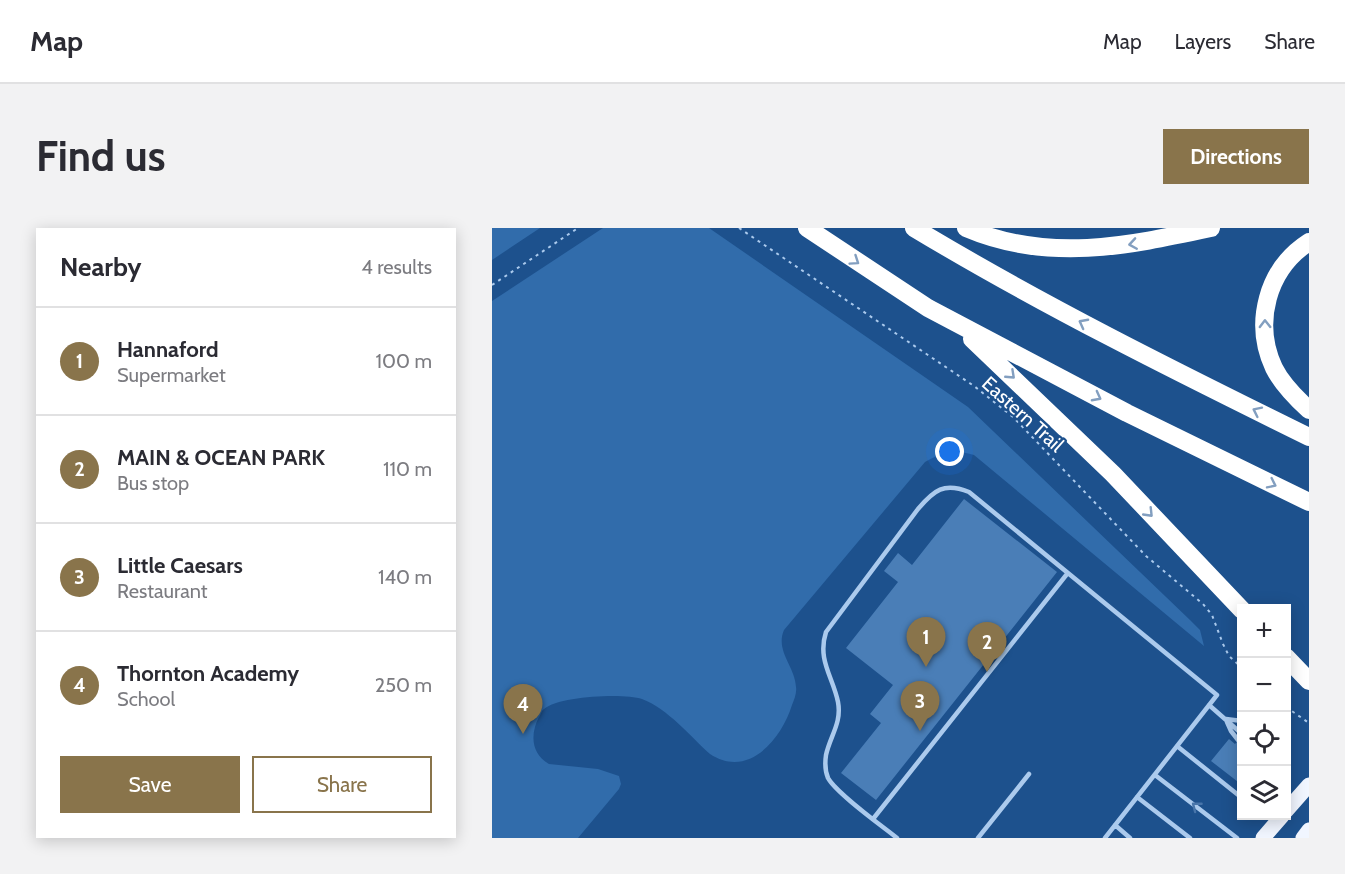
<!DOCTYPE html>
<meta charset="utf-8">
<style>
:root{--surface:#fff;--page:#f2f2f3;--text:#2b2b33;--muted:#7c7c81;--line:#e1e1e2;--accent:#89744b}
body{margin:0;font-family:Cabin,sans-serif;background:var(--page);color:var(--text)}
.controls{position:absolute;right:18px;bottom:18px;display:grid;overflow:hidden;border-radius:0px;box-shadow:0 3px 15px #0003}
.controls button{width:54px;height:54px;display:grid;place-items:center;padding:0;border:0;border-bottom:2px solid var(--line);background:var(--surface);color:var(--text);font:30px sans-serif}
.you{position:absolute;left:458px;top:224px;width:21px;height:21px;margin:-15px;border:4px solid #fff;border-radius:50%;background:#1a73e8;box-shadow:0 0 0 9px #1a73e833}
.badge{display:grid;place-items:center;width:39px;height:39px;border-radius:50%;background:var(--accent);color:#fff;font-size:20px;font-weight:700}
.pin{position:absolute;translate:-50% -50px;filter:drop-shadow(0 2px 3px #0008)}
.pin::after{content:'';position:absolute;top:32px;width:21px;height:18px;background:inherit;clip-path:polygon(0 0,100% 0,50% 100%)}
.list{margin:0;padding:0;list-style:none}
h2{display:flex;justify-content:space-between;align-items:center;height:78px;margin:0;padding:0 24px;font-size:26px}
h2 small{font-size:20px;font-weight:400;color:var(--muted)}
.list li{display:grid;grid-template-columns:39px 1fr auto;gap:18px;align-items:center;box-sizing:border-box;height:108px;padding:0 24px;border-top:2px solid var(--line)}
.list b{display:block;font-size:22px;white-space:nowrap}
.list p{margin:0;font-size:20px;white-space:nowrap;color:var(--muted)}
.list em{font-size:20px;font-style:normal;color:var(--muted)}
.actions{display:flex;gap:12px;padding:18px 24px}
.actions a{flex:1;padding:14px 0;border:2px solid var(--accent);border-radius:0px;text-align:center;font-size:21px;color:var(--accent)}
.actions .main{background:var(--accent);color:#fff}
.icon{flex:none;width:33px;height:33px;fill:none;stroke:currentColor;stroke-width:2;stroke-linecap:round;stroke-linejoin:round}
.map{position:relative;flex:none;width:817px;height:610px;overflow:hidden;border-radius:0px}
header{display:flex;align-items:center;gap:36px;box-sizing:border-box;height:84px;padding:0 30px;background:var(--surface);border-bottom:2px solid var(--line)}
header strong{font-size:28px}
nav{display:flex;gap:33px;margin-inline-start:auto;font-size:21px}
.intro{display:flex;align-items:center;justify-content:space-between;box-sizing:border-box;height:144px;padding:0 36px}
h1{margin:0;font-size:42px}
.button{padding:15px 27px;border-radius:0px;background:var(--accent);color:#fff;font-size:21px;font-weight:700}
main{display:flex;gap:36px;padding:0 36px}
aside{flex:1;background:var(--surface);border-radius:0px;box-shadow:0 3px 15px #0003}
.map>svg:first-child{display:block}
.green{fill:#316cab}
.building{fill:#4a7eb7}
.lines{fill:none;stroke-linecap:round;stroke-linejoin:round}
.path{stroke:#abcaed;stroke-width:2;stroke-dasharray:3 4.5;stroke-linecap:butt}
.lane{stroke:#abcaed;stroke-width:4.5}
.primary{stroke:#f1f6ff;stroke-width:15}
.highway{stroke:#fff;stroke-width:18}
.oneway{stroke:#839fc0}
.oneway2{stroke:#4875aa}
.labels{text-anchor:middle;stroke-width:4.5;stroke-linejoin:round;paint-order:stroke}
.street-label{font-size:20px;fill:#fff;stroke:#1d518d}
</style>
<header>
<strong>Map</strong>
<nav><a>Map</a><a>Layers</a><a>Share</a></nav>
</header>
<div class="intro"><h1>Find us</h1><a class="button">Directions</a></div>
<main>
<aside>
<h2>Nearby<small>4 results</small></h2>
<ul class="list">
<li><span class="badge">1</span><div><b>Hannaford</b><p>Supermarket</p></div><em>100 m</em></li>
<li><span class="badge">2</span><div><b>MAIN &amp; OCEAN PARK</b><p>Bus stop</p></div><em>110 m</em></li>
<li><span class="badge">3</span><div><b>Little Caesars</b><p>Restaurant</p></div><em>140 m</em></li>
<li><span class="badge">4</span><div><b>Thornton Academy</b><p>School</p></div><em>250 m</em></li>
</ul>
<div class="actions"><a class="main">Save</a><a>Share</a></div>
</aside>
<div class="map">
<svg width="817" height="610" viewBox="0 0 817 610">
<rect width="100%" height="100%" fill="#1d518d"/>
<path class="green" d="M0,0H48L0,32Z
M111,0H217L476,179L698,392L708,402L712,418L482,227C463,221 450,224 433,234L292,402C283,423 303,438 304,459C305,465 302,472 300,477C289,512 256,551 218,526C199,509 175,480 150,471C132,465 67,468 52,481C49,483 49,487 47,489C38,506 39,526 57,536L106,541L127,548L129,556L127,561L86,610H0V73Z"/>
<path class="building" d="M472,271L565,344L384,572L349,545L389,495L378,486L401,457L354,420L406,354L392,343L406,325L420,337Z
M750,508V557L719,533L737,511L743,516Z"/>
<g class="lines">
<path class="path" d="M247,0L482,158L521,189L654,328L711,376L720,387L731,416L737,428L750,440
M0,57L86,0
M794,479L817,495"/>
<path class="lane" d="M717,477L750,506
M734,491L750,493
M735,494L739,503L746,512
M685,518L750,570
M663,547L745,610
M645,569L698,610
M381,591L575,346
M623,597L638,610
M405,610C390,598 344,565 336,550C333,543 333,534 334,527C338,508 350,495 346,474C341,449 325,432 334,404L426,281C442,262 452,254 477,264L725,467L613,610
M486,610L537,546"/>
<path class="primary" d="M794,583L817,557
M771,610L790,588
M811,610L817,602"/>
<path class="highway" d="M315,0L436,80L635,185L817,274
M422,0C550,77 683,143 817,209
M474,0C556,35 635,18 719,0
M817,14C775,41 761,95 782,140C790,156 804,170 817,182
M480,111L621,246L750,382
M794,429L817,453"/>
</g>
<defs><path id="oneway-chevron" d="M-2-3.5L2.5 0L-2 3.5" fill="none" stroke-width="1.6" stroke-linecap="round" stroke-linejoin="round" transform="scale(1.5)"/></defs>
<g class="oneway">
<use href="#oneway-chevron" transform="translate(641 16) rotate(171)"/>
<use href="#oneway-chevron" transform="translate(363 33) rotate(34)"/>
<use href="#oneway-chevron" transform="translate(591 95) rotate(-152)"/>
<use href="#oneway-chevron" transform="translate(773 96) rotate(-91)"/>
<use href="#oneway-chevron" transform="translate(519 147) rotate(43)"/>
<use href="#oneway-chevron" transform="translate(605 169) rotate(28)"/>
<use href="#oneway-chevron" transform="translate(765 183) rotate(-154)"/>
<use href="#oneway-chevron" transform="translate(780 256) rotate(26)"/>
<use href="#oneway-chevron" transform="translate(657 285) rotate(46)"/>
</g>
<use class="oneway2" href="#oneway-chevron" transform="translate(704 578) rotate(-142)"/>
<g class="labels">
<g class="street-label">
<text transform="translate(531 186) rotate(42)" y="7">Eastern Trail</text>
</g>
</g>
</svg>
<div class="controls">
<button>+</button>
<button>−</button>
<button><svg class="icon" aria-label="locate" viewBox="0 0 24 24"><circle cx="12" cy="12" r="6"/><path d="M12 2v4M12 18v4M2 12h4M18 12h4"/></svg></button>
<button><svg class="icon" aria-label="layers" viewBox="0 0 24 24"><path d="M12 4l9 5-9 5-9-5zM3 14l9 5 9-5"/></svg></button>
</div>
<div class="you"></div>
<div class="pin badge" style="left:434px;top:439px">1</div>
<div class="pin badge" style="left:495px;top:444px">2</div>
<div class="pin badge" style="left:428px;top:503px">3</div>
<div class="pin badge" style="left:31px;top:506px">4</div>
</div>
</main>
